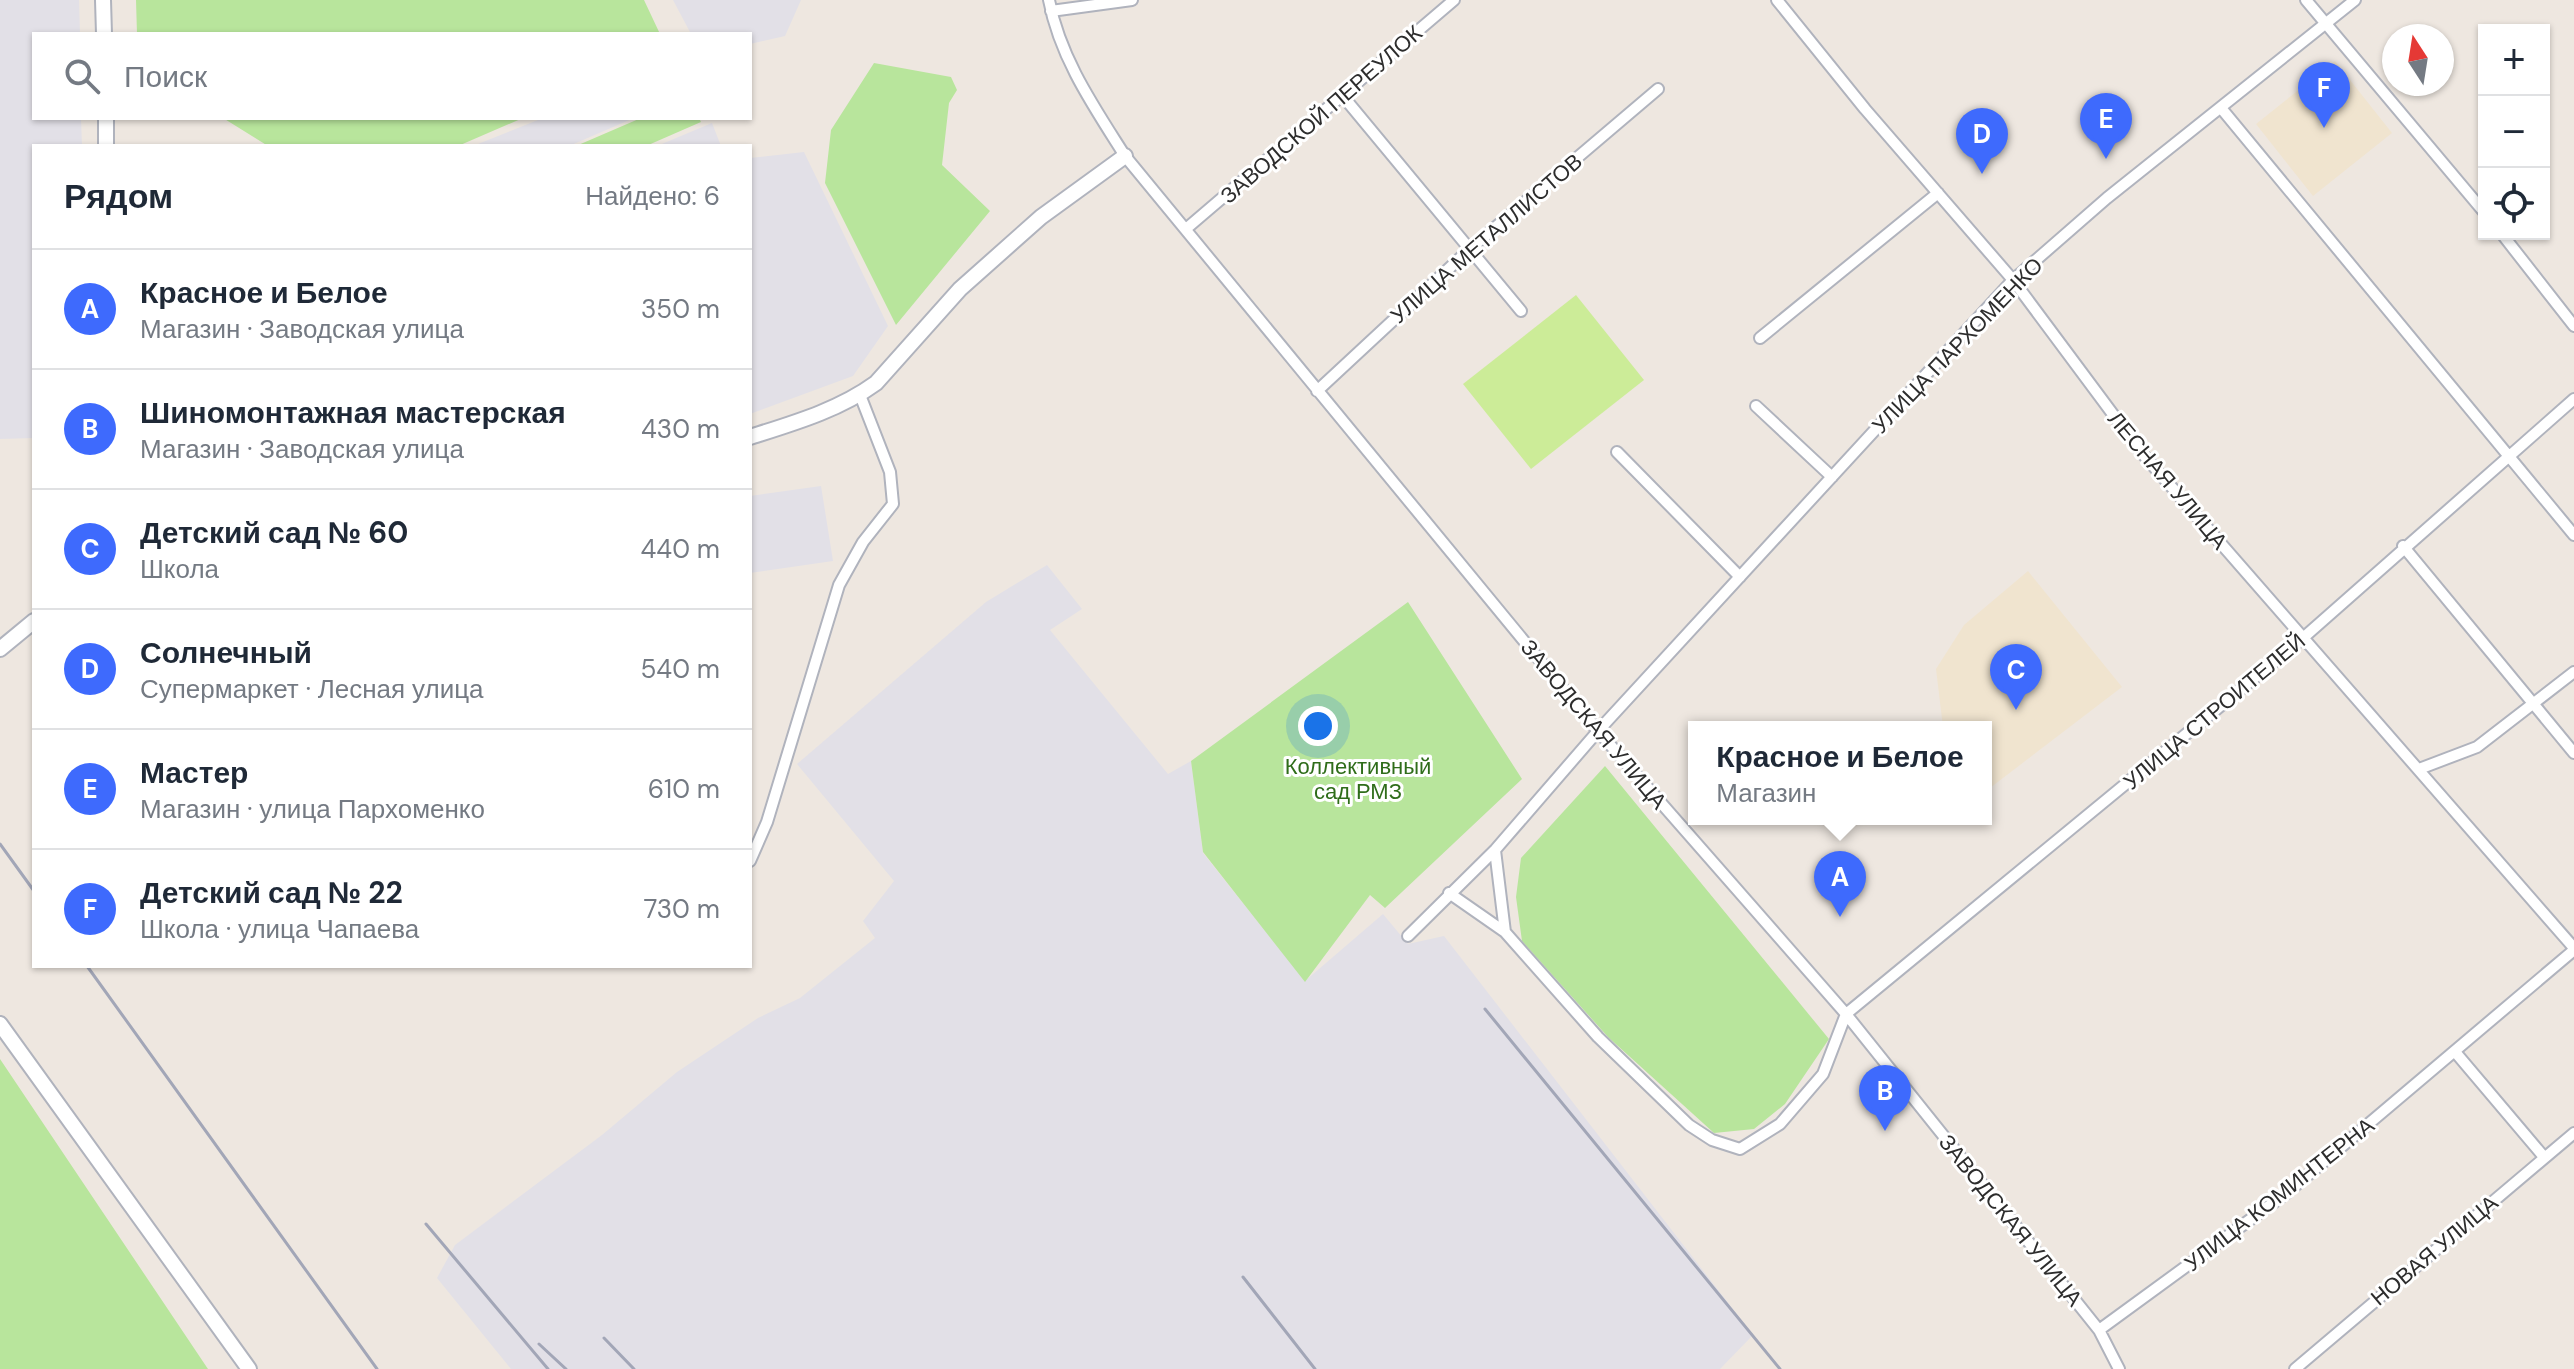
<!DOCTYPE html>
<html lang="ru">
<meta charset="utf-8">
<style>
:root{--surface:#fff;--page:#f2f2f3;--text:#1f2937;--muted:#747a83;--line:#e0e1e3;--accent:#3e6afd}
body{margin:0;font-family:"DM Sans",sans-serif;background:var(--page);color:var(--text)}
.controls{position:absolute;right:24px;top:24px;display:grid;overflow:hidden;border-radius:0px;box-shadow:0 2px 6px #0004}
.controls button{width:72px;height:72px;display:grid;place-items:center;padding:0;border:0;border-bottom:2px solid var(--line);background:var(--surface);color:var(--text);font:40px sans-serif}
.compass{position:absolute;left:2382px;top:24px;width:72px;height:72px;border-radius:50%;background:var(--surface);box-shadow:0 2px 6px #0004;rotate:348deg}
.you{position:absolute;left:1318px;top:726px;width:28px;height:28px;margin:-20px;border:6px solid #fff;border-radius:50%;background:#1a73e8;box-shadow:0 0 0 12px #1a73e833}
.badge{display:grid;place-items:center;width:52px;height:52px;border-radius:50%;background:var(--accent);color:#fff;font-size:26px;font-weight:700}
.pin{position:absolute;translate:-50% -66px;filter:drop-shadow(0 2px 4px #0008)}
.pin::after{content:'';position:absolute;top:42px;width:28px;height:24px;background:inherit;clip-path:polygon(0 0,100% 0,50% 100%)}
.popup{position:absolute;left:1688px;top:721px;width:304px;height:104px;box-sizing:border-box;display:grid;place-content:center;border-radius:0px;background:var(--surface);filter:drop-shadow(0 2px 6px #0005);font-size:26px;white-space:nowrap;color:var(--muted)}
.popup b{font-size:30px;color:var(--text)}
.popup::after{content:'';position:absolute;left:50%;top:100%;margin-left:-16px;border:16px solid transparent;border-top-color:var(--surface)}
.list{margin:0;padding:0;list-style:none}
h2{display:flex;justify-content:space-between;align-items:center;height:104px;margin:0;padding:0 32px;font-size:34px}
h2 small{font-size:26px;font-weight:400;color:var(--muted)}
.list li{display:grid;grid-template-columns:52px 1fr auto;gap:24px;align-items:center;box-sizing:border-box;height:120px;padding:0 32px;border-top:2px solid var(--line)}
.list b{display:block;font-size:30px;white-space:nowrap}
.list p{margin:0;font-size:26px;white-space:nowrap;color:var(--muted)}
.list em{font-size:26px;font-style:normal;color:var(--muted)}
.icon{flex:none;width:44px;height:44px;fill:none;stroke:currentColor;stroke-width:2;stroke-linecap:round;stroke-linejoin:round}
.map{position:relative;flex:none;width:2574px;height:1369px;overflow:hidden}
.search{position:absolute;background:var(--surface);box-shadow:0 2px 6px #0004;left:32px;top:32px;width:720px;height:88px;display:flex;align-items:center;gap:20px;box-sizing:border-box;padding:0 28px;border-radius:0px;color:var(--muted);font-size:30px}
.panel{position:absolute;background:var(--surface);box-shadow:0 2px 6px #0004;left:32px;top:144px;width:720px;height:824px;border-radius:0px}
.map>svg:first-child{display:block}
.industrial{fill:#e2e0e7}
.education{fill:#f0e4cf}
.green{fill:#b8e59c}
.pitch{fill:#ccec98}
.lines{fill:none;stroke-linecap:round;stroke-linejoin:round}
.street-casing{stroke:#b0b3bd;stroke-width:14}
.secondary-casing{stroke:#b0b3bd;stroke-width:18}
.street{stroke:#fff;stroke-width:10}
.secondary{stroke:#fff;stroke-width:14}
.rail{stroke:#a2a6b7;stroke-width:3}
.labels{text-anchor:middle;stroke-width:6;stroke-linejoin:round;paint-order:stroke}
.street-label{font-size:22px;fill:#2d2d2d;stroke:#fff}
.park-label{font-size:22px;fill:#2f6d1a;stroke:#fff}
</style>
<div class="map">
<svg width="2574" height="1369" viewBox="0 0 2574 1369">
<rect width="100%" height="100%" fill="#eee7e0"/>
<path class="industrial" d="M0,0H79L80,34H34V118H81L82,146H34V438L0,439Z
M673,0H801L785,36L750,44V34H691Z
M543,118H634L569,146H473Z
M712,123L721,146H657Z
M804,152L888,326L853,376L750,414V158Z
M821,486L833,561L750,573V496Z
M1047,565L1082,609L1050,630L1168,774L1191,761L1203,853L1305,981L1383,914L1408,944L1444,936L1753,1335L1720,1369H511L437,1278L455,1245L602,1135L677,1072L758,1018L800,998L875,938L863,921L894,881L797,764L986,602Z"/>
<path class="education" d="M2335,61L2392,133L2313,196L2256,124Z
M2028,571L2122,687L1986,791V727H1943L1936,669L1964,625Z"/>
<path class="green" d="M136,0H644L660,34H137Z
M874,63L951,77L957,90L949,103L942,165L990,211L896,325L825,183L831,130Z
M223,118H523L458,146H268Z
M641,118H699L701,122L646,146H576Z
M1408,602L1522,779L1385,908L1370,895L1305,982L1203,852L1191,761Z
M1605,766L1829,1039L1785,1104L1754,1129L1714,1133L1608,1037L1522,941L1516,897L1521,858Z
M0,1059L208,1369H0Z"/>
<path class="pitch" d="M1576,295L1644,380L1531,469L1463,384Z"/>
<g class="lines">
<g class="street-casing">
<path id="street" d="M1049,0C1060,58 1094,107 1125,156L1598,731L1846,1014L2099,1330L2119,1369
M1777,0L1865,109L2013,280L2141,452L2574,948
M2306,0L2484,212
M1051,11L1132,0
M1342,95L1521,311
M2221,108L2574,535
M1187,228L1454,0
M2502,234L2574,326
M1760,338L1938,193
M1317,391L1471,248L1658,89
M1756,406L1832,477
M1617,452L1740,577
M2403,546L2574,753
M2419,769L2477,747L2574,672
M1495,850L1505,932L1598,1037L1689,1125L1712,1140L1740,1149L1780,1124L1823,1074L1846,1014L2303,638L2574,399
M750,861L767,822L839,585L863,542L893,504L890,472L860,395
M1449,893L1505,932
M1408,936L1495,850L1598,731L2013,280L2107,198L2355,0
M2456,1053L2544,1157
M2099,1330L2288,1192L2574,950
M2295,1369L2574,1133"/>
</g>
<g class="secondary-casing">
<path id="secondary" d="M103,0L104,34
M106,118V146
M750,437C794,423 839,410 876,383L960,289L1041,217L1125,156
M0,649L34,621
M0,1024L249,1369"/>
</g>
<use href="#street" class="street"/>
<use href="#secondary" class="secondary"/>
<path class="rail" d="M0,844L34,891
M87,966L377,1369
M1485,1009L1780,1369
M426,1224L548,1369
M1243,1277L1315,1369
M604,1338L634,1369
M539,1344L566,1369"/>
</g>
<g class="labels">
<g class="street-label">
<text transform="translate(1321 114) rotate(-41)" y="8">ЗАВОДСКОЙ ПЕРЕУЛОК</text>
<text transform="translate(1486 238) rotate(-41)" y="8">УЛИЦА МЕТАЛЛИСТОВ</text>
<text transform="translate(1957 345) rotate(-46)" y="8">УЛИЦА ПАРХОМЕНКО</text>
<text transform="translate(2168 480) rotate(50)" y="8">ЛЕСНАЯ УЛИЦА</text>
<text transform="translate(2214 711) rotate(-40)" y="8">УЛИЦА СТРОИТЕЛЕЙ</text>
<text transform="translate(1594 724) rotate(50)" y="8">ЗАВОДСКАЯ УЛИЦА</text>
<text transform="translate(2279 1194) rotate(-38)" y="8">УЛИЦА КОМИНТЕРНА</text>
<text transform="translate(2011 1220) rotate(51)" y="8">ЗАВОДСКАЯ УЛИЦА</text>
<text transform="translate(2434 1250) rotate(-40)" y="8">НОВАЯ УЛИЦА</text>
</g>
<g class="park-label">
<text x="1358" y="774">Коллективный<tspan x="1358" dy="25">сад РМЗ</tspan></text>
</g>
</g>
</svg>
<div class="controls">
<button>+</button>
<button>−</button>
<button><svg class="icon" aria-label="locate" viewBox="0 0 24 24"><circle cx="12" cy="12" r="6"/><path d="M12 2v4M12 18v4M2 12h4M18 12h4"/></svg></button>
</div>
<svg class="compass" viewBox="-18 -18 36 36"><path d="M0-13l5 13h-10z" fill="#e53935"/><path d="M0 13l5-13h-10z" fill="#747a83"/></svg>
<div class="you"></div>
<div class="pin badge" style="left:1840px;top:917px">A</div>
<div class="popup"><b>Красное и Белое</b>Магазин</div>
<div class="pin badge" style="left:1885px;top:1131px">B</div>
<div class="pin badge" style="left:2016px;top:710px">C</div>
<div class="pin badge" style="left:1982px;top:174px">D</div>
<div class="pin badge" style="left:2106px;top:159px">E</div>
<div class="pin badge" style="left:2324px;top:128px">F</div>
<div class="search"><svg class="icon" aria-label="search" viewBox="0 0 24 24"><circle cx="10" cy="10" r="6"/><path d="M15 15l6 6"/></svg>Поиск</div>
<section class="panel">
<h2>Рядом<small>Найдено: 6</small></h2>
<ul class="list">
<li><span class="badge">A</span><div><b>Красное и Белое</b><p>Магазин · Заводская улица</p></div><em>350 m</em></li>
<li><span class="badge">B</span><div><b>Шиномонтажная мастерская</b><p>Магазин · Заводская улица</p></div><em>430 m</em></li>
<li><span class="badge">C</span><div><b>Детский сад № 60</b><p>Школа</p></div><em>440 m</em></li>
<li><span class="badge">D</span><div><b>Солнечный</b><p>Супермаркет · Лесная улица</p></div><em>540 m</em></li>
<li><span class="badge">E</span><div><b>Мастер</b><p>Магазин · улица Пархоменко</p></div><em>610 m</em></li>
<li><span class="badge">F</span><div><b>Детский сад № 22</b><p>Школа · улица Чапаева</p></div><em>730 m</em></li>
</ul>
</section>
</div>
